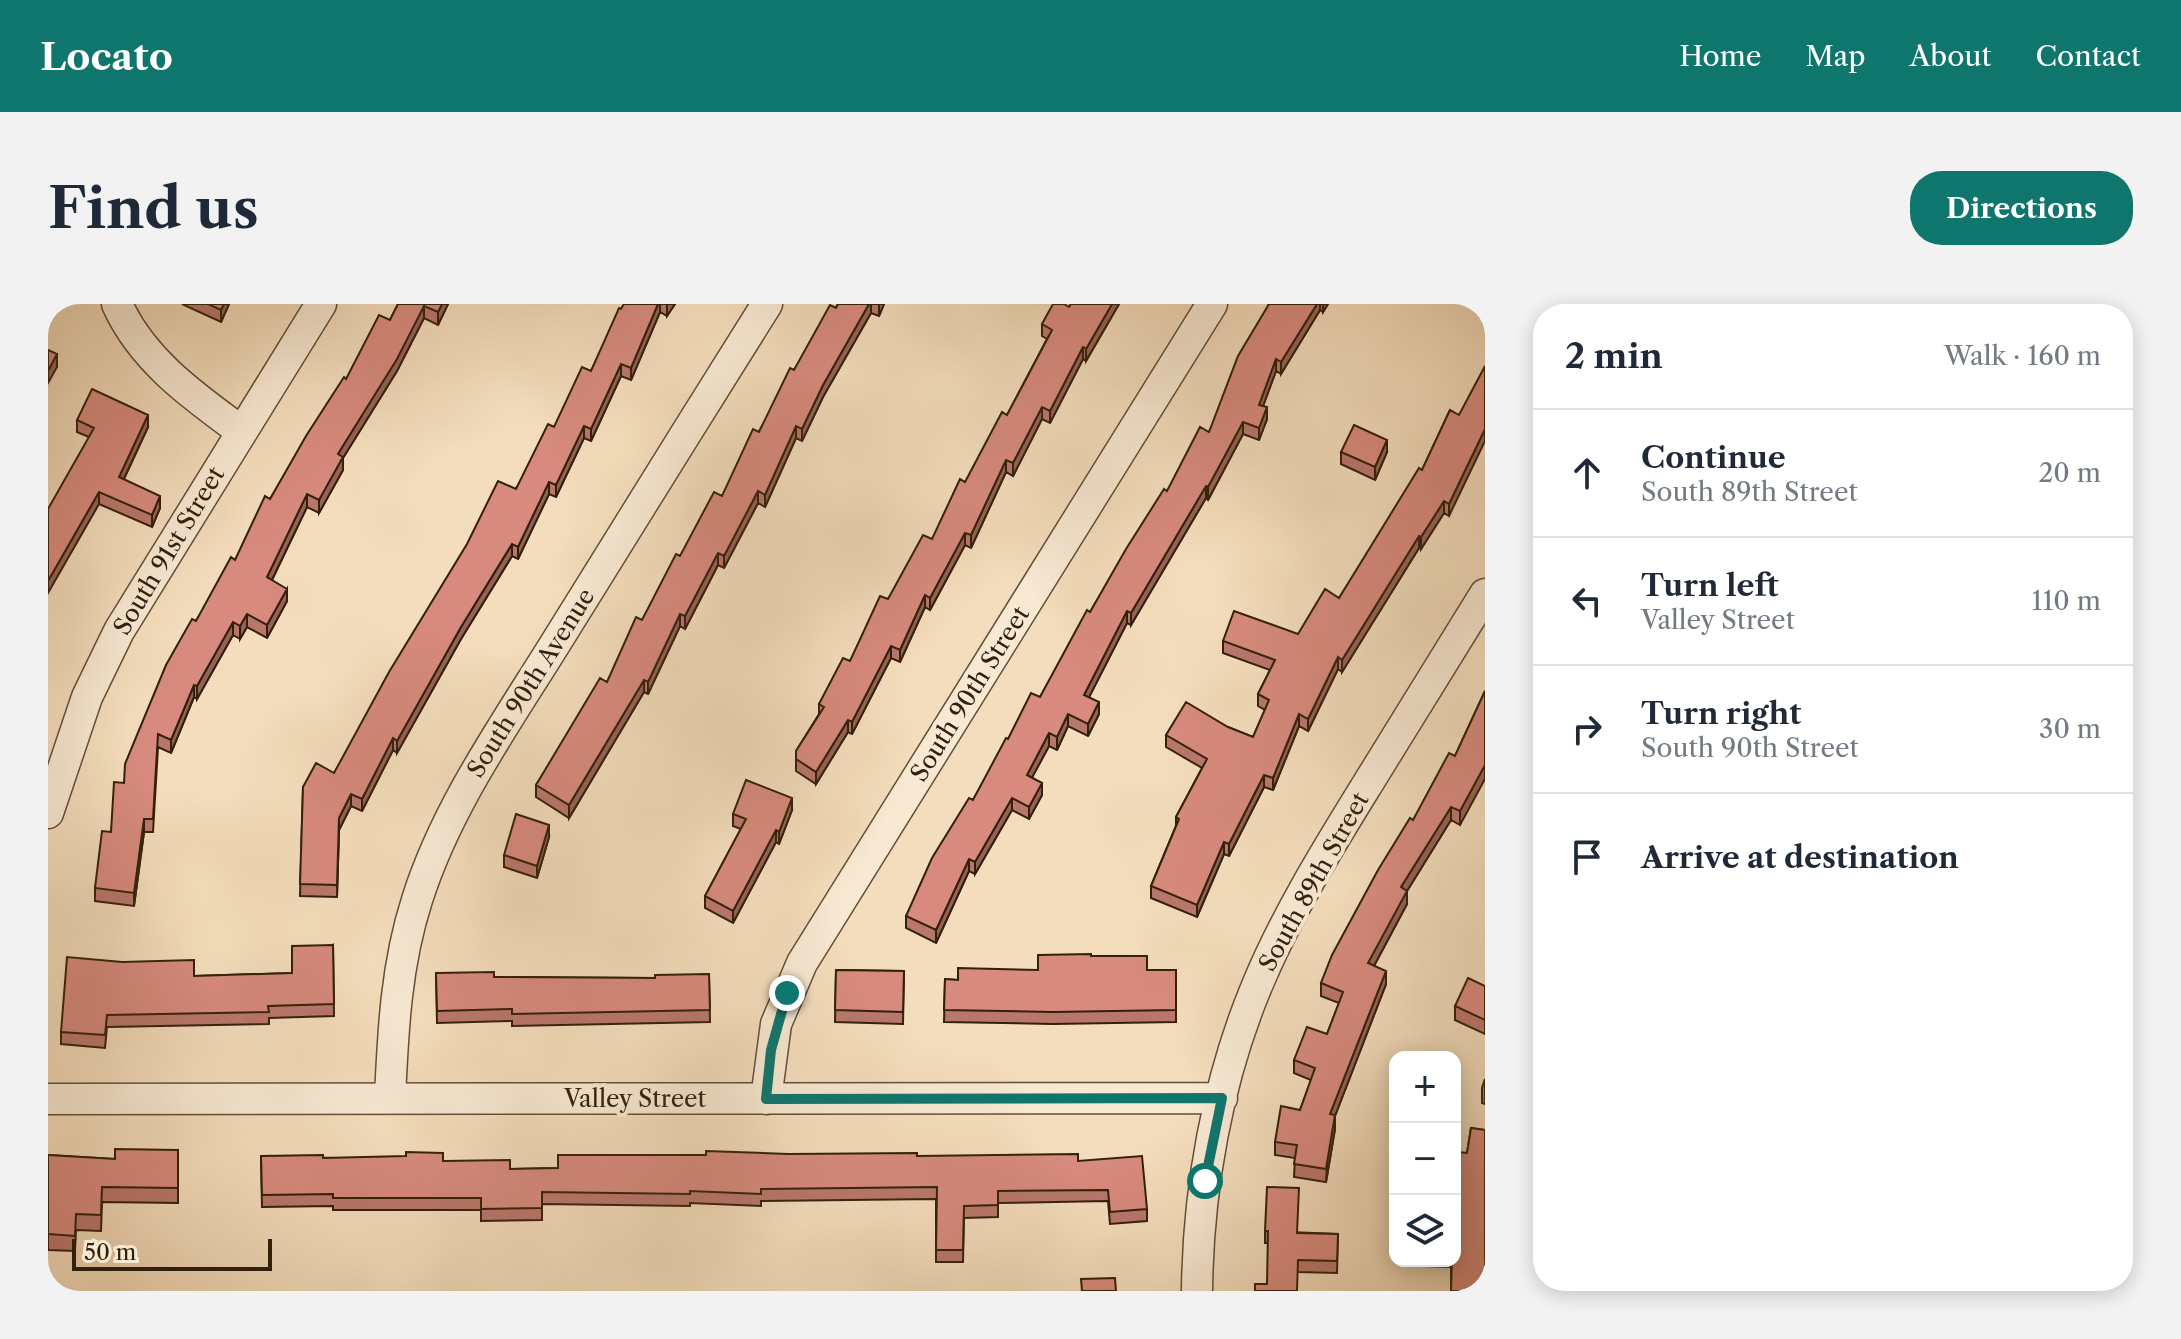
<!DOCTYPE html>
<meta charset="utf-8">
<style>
:root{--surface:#fff;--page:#f2f2f3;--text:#1f2937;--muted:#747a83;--line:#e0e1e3;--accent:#0f766e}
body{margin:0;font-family:"Libre Caslon Text",serif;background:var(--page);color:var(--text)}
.controls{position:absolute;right:24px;bottom:24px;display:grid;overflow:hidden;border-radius:16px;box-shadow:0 4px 20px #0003}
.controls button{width:72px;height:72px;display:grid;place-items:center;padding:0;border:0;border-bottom:2px solid var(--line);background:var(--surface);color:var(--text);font:40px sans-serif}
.scale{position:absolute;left:24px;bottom:20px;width:200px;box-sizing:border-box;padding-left:8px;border:4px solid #33200b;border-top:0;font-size:22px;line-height:28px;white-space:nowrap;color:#33200b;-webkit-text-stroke:6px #f8e9d3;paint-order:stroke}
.stop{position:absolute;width:24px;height:24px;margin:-18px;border:6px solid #0f766e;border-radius:50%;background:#fff}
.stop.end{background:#0f766e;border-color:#fff;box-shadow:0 2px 8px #0008}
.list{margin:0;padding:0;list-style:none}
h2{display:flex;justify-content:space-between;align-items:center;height:104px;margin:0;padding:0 32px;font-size:34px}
h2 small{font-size:26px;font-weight:400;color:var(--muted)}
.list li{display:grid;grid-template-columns:52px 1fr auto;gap:24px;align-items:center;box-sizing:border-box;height:128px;padding:0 32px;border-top:2px solid var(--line)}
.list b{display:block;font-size:30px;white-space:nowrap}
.list p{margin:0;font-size:26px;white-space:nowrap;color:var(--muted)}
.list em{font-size:26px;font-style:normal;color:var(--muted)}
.icon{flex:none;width:44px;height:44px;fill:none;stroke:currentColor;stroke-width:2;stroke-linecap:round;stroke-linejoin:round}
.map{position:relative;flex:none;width:1437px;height:987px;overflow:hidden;border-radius:32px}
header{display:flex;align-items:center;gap:48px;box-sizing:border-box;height:112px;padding:0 40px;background:var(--accent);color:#fff}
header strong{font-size:38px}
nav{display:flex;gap:44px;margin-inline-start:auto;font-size:28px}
.intro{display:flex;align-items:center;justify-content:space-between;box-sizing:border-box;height:192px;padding:0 48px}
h1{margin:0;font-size:56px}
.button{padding:20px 36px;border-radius:32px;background:var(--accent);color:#fff;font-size:28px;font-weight:700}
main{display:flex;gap:48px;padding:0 48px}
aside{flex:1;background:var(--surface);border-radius:32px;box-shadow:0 4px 20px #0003}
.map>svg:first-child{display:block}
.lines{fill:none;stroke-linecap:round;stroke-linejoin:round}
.minor-casing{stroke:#634f37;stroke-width:33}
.minor{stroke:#f8e9d3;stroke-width:30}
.wall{fill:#b9776c;stroke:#33200b;stroke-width:2}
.shaded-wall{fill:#966158;stroke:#33200b;stroke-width:2}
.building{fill:#d78a7d;stroke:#33200b;stroke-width:2}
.route{stroke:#0f766e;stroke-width:10}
.labels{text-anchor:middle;stroke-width:8;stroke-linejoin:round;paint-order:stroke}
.street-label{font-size:24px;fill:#33200b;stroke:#f8e9d3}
</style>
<header>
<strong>Locato</strong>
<nav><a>Home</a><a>Map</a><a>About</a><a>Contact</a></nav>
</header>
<div class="intro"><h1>Find us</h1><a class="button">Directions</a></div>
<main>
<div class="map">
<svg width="1437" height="987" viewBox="0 0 1437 987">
<rect width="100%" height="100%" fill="#f4ddbc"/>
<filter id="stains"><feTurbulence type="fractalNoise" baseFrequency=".0025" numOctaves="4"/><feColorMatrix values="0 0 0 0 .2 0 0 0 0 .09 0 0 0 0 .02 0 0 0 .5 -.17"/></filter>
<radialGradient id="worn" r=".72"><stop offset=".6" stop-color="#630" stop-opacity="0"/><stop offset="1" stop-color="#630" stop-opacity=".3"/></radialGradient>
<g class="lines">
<g class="minor-casing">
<path id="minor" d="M69,0C94,56 145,92 193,127
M0,509L39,393L71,327L273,0
M342,794C345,727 348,661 369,596C398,504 456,422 507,340C577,227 648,113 719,0
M0,795L1174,794
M718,795L728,720L754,659L1164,0
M1149,987C1150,886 1169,778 1208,684C1238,611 1280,544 1322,476C1360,414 1399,352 1437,290"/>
</g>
<use href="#minor" class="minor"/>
</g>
<path class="wall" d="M134,0H181L173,18Z
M350,0H400L390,21L376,14L349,67L295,154V166L271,209L259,203L224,276L239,297L219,334L199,323L192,335L185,331L149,395L146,393L123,449L110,443L105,528H96L86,602L47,597V584L76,479L148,317L187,256L222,195L298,75L342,16Z
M576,0H627L619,12L612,8L583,76L573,72L543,137L536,134L508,193L501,190L470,255L464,252L413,335L349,449L345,446L314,507L303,502L291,526L289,593L252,592L255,483L286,469L543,67Z
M790,0H836L831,12L823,9L775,93L754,137L748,134L717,203L710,199L676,264L670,261L637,325L632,322L600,390L596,388L521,514L488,493V481L559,378L594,316L632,252L674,192L746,66Z
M1023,0H1071L1038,57L1035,55L1002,119L994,115L965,172L958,168L923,244L917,241L882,306L877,303L852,358L843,354L804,430L800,428L768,480L748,467V447L771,410V400L802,357L840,295L884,235L959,111L999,35L994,32V20L1021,3Z
M1221,0H1280L1275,8L1272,6L1233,70L1228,67L1215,102L1219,115L1211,136L1195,130L1160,196L1158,194L1083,321L1079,319L1041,393L1051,410L1040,432L1020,422L1009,446L1001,442L984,473L994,491L981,515L964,506L927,570L921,567L888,639L858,624V612L960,435L992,393L1042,308L1119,187L1161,128Z
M1402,106L1401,212L1396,209L1373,245L1371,244L1294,368L1290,365L1260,427L1251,422L1225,486L1216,483L1181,552L1176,550L1149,613L1103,594V582L1128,522V513L1154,464L1118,443V431L1180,423L1205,433L1217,406L1210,402V390L1222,366L1175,349V337L1250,330L1291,294L1374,166Z
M29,116L100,123L76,175L112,204L104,223L51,200L41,133L29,128Z
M1293,148H1339L1327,176L1293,160Z
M1437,387L1412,521L1403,516L1359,587V600L1326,662L1338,680L1287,812V825L1278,878L1246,873L1247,854L1227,851V838L1252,806L1263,776L1246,769V756L1279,730L1291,699L1273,692V679L1365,516L1407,452Z
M744,506L731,540L728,538L685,619L657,604V592L693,525L685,522V510Z
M501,533L489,574L456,563V551Z
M285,641L286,712L221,714V720L59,723L57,744L13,740V728L146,672L244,669Z
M1043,652L1099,666H1128V718L1005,720L896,718L897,675L910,676L990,666Z
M788,666L856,667L855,720L787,718Z
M388,669L446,673L607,674L661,670L662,718L464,722V717L389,719Z
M1437,682V730L1407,716V702Z
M1437,775V800L1434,799V784Z
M1423,824L1437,826V987H1403V963L1376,962V957H1407V848L1419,849Z
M130,846V899L54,898L53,927L28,926L27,947L0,946V851L67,855Z
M740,850L869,852L1030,857L1099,905V917L1062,920L1060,897L950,899V913L916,914L915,958H888V895L713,897V902L642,899V902L494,900V916L433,917V906H285V902L214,903L213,852L395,857L462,865L510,864Z
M1217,927L1290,930L1289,969L1250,968L1220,939H1217Z"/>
<path class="shaded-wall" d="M176,0H181L173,18V6Z
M394,0H400L390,21V8Z
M610,0H612V8L583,76V64Z
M619,0H627L619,12Z
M821,0H823V9L775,93L754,137V125L775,81Z
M831,0H836L831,12Z
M1064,0H1071L1038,57V45Z
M1269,0H1272V6L1233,70V58Z
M1275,0H1280L1275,8Z
M376,2V14L349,67L295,154V166L271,209V196L290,150Z
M1035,43V55L1002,119V107Z
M9,50V63L0,79V67Z
M1228,55V67L1211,113V101Z
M573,60V72L543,137V125Z
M994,103V115L965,172V159Z
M1219,103V115L1211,136V124Z
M100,111V123L71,185V173Z
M1195,118V130L1160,196V183Z
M536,122V134L508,193V181Z
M748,122V134L717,203V191Z
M1437,125V137L1401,212V200Z
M1339,136V148L1327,176V163Z
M958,156V168L923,244V231Z
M501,178V190L470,255V243Z
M1158,182V194L1083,321V309Z
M710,187V199L676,264V252Z
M51,188V200L0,289V277Z
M259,190V203L219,286V273Z
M112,192V204L104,223V211Z
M1396,197V209L1373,245V233Z
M917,229V241L882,306V294Z
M1371,232V244L1294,368V356Z
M464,240V252L413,335L349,449V437L413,323Z
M670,249V261L637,325V312Z
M239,285V297L219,334V321Z
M877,291V303L852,358V346Z
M1079,307V319L1036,403V391Z
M199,310V323L192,335V322Z
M632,310V322L600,390V378Z
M185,318V331L149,395V382Z
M843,342V354L804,430V418Z
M1290,353V365L1260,427V415Z
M596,376V388L521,514V501Z
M146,381V393L123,449V436Z
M1051,398V410L1040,432V420Z
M1020,410V422L1009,446V433Z
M1251,410V422L1225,486V474Z
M800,416V428L768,480V468Z
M1001,429V442L979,483V471Z
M345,434V446L314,507V495Z
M1437,461V475L1412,521V507Z
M1216,471V483L1181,552V540Z
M994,479V491L981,515V503Z
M303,490V502L291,526L289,593L291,514Z
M744,494V506L731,540V528Z
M964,494V506L927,570V558Z
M1403,503V516L1359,587V600L1320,673V659L1353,583Z
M96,515V528L86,602V589Z
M501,521V533L489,574V562Z
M728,526V538L685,619V607Z
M1176,538V550L1149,613V601Z
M921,555V567L888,639V626Z
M1338,667V680L1287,812V825L1278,878L1282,810Z"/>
<path class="building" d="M160,0H176L173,6Z
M350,0H394L390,8L376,2L349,55L290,150L295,153L271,196L259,190L219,273L239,285L219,321L199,310L192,322L185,318L149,382L146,381L123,436L110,430L105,515H96L86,589L47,584L54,527L63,528L66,478L76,479L77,460L118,361L144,315L148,317L183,253L187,256L217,192L222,195L258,132L296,73L298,75L331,11L342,16Z
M576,0H610L583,64L573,60L543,125L536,122L508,181L501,178L470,243L464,240L413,323L349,437L345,434L314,495L303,490L291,514L289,581L252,580L255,483L268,459L286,469L341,368L419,240L450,177L468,185L500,120L506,123L534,63L543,67L571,4L573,5Z
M790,0H821L775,81L754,125L748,122L717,191L710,187L676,252L670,249L637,312L632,310L600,378L596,376L521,501L488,481L552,374L559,378L588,313L594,316L628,250L632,252L666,188L674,192L705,125L711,128L742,64L746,66L782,1L788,4Z
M1005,0H1016L1021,3L1023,0H1064L1038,45L1035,43L1002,107L994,103L965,159L958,156L923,231L917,229L882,294L877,291L852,346L843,342L804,418L800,416L768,468L748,455V447L776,403L771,400L795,354L802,357L832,292L840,295L875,231L884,235L912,175L917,178L954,108L959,111L1004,26L994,20Z
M1221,0H1269L1233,58L1228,55L1211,101L1219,103L1211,124L1195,118L1160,183L1158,182L1083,309L1079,307L1036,391L1051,398L1040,420L1020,410L1009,433L1001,429L979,471L994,479L981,503L964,494L927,558L921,555L888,626L858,612L884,554L921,494L925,496L958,434L960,435L983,389L992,393L1039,306L1042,308L1078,245L1116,185L1119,187L1152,123L1161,128L1190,52Z
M0,46L9,50L0,67Z
M1437,62V125L1401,200L1396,197L1373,233L1371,232L1294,356L1290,353L1260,415L1251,410L1225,474L1216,471L1181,540L1176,538L1149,601L1103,582L1131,515L1128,513L1159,455L1118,431L1138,398L1180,423L1205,433L1221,396L1210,390L1227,356L1175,337L1186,307L1250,330L1277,285L1291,294L1371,164L1374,166L1402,106L1411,111Z
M44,85L100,111L71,173L112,192L104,211L51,188L0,277V205L46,124L29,116Z
M1306,121L1339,136L1327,163L1293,148Z
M1437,387V461L1412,507L1403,503L1353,583L1359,587L1320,659L1338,667L1282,810L1287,811L1278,865L1246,860L1249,841L1227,838L1233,802L1252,806L1267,764L1246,756L1259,723L1279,730L1295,688L1273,679L1284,651L1330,566L1362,514L1365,516L1401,449L1407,452Z
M698,476L744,494L731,528L728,526L685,607L657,592L698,515L685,510Z
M468,510L501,521L489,562L456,551Z
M285,641L286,700L220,702L221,708L59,711L57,731L13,728L19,653L74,658L146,656V672L244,669V642Z
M1043,650V652H1099V666H1128V706L1005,708L896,706L897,675L910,676V664L990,666V651Z
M788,666L856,667L855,708L787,706Z
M446,668V673L607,674V671L661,670L662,706L464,710V705L389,707L388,669Z
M1420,674L1437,682V716L1407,702Z
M1423,824L1437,826V987H1403L1404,957H1407L1408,873H1407V848L1419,849Z
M67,845L130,846V884L54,883L53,911L28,910L27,932L0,930V851L67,855Z
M658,847L740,850L869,849V852L1030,850V857L1094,852L1099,905L1062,908L1060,886L950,887V901L916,902L915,946H888L889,883L713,885V890L642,887V890L494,888V904L433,905V894H285V890L214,891L213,852L275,851V854L358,852V848L395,849V857L462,856V865L510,864V851H658Z
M1219,883L1251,884L1249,929L1290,930L1289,957L1250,956L1249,987H1207V980H1219L1220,927H1217Z
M1067,974L1068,987H1034L1033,975Z
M7,981L13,987H1Z"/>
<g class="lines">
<path class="route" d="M739,689L723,746L718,795L1174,794L1157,877"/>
</g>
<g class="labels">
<g class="street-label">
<text transform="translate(121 247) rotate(-59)" y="8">South 91st Street</text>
<text transform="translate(483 379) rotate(-58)" y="8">South 90th Avenue</text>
<text transform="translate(922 390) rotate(-58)" y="8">South 90th Street</text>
<text transform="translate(1266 578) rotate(-61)" y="8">South 89th Street</text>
<text x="587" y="803">Valley Street</text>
</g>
</g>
<rect width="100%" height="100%" filter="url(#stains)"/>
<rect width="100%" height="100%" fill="url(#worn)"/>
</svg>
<div class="controls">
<button>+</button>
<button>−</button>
<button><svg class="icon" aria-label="layers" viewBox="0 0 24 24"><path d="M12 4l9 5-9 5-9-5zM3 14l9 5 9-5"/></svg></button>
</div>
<div class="scale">50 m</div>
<div class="stop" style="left:1157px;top:877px"></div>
<div class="stop end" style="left:739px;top:689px"></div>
</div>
<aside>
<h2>2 min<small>Walk · 160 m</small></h2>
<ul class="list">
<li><svg class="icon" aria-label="ahead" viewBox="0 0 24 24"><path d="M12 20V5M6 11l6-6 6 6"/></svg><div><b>Continue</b><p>South 89th Street</p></div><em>20 m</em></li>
<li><svg class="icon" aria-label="left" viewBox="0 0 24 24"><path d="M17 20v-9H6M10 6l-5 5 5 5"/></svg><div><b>Turn left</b><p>Valley Street</p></div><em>110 m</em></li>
<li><svg class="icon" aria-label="right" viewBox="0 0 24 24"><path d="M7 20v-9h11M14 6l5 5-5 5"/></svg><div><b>Turn right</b><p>South 90th Street</p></div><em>30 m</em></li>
<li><svg class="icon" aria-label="arrive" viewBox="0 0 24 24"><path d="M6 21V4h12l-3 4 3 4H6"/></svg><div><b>Arrive at destination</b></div></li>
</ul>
</aside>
</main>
